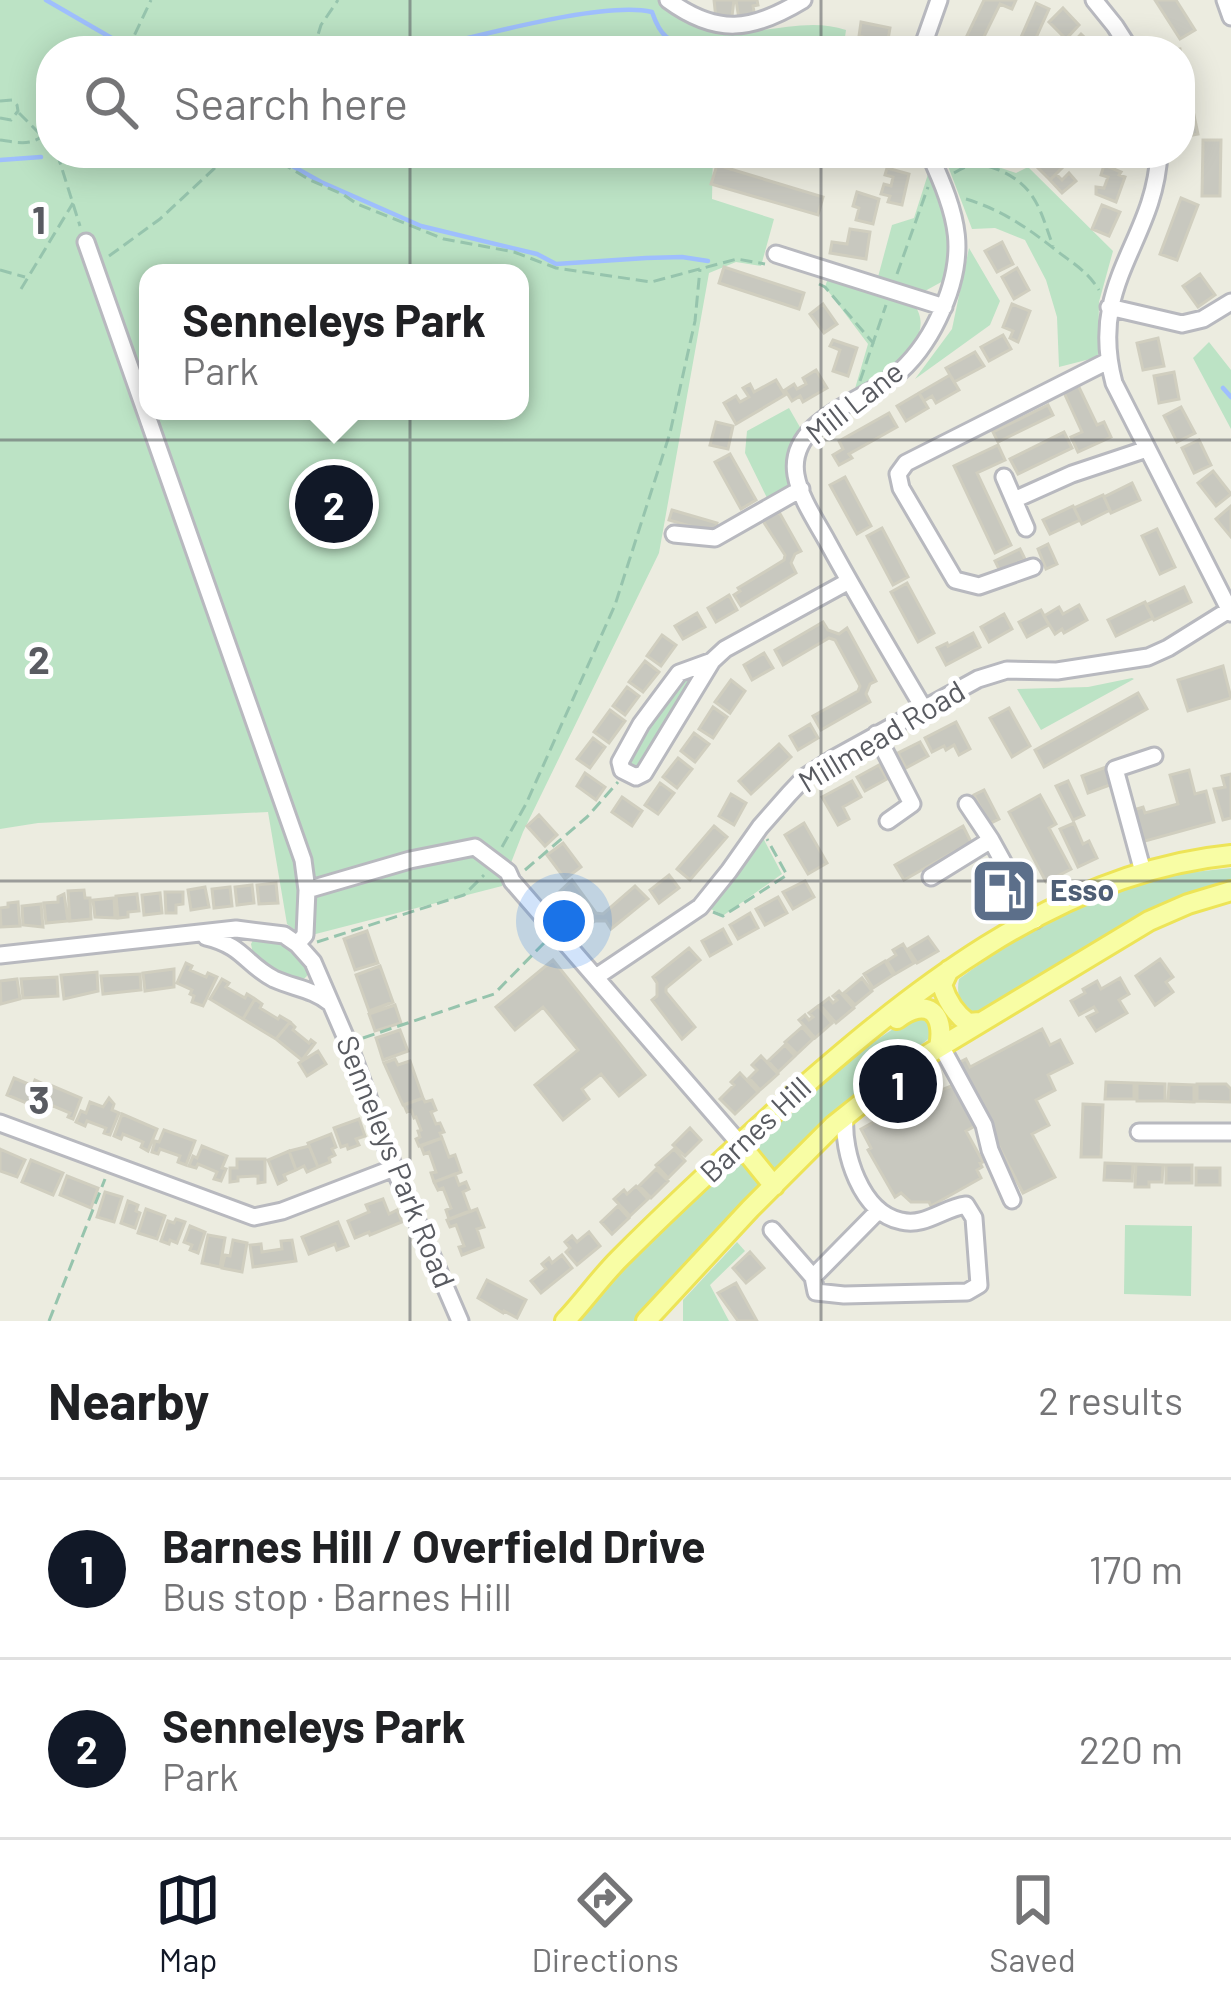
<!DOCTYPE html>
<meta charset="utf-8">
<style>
:root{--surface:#fff;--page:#f6f6f6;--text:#202124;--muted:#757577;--line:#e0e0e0;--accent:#111827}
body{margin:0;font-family:Barlow,sans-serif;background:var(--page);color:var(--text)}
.you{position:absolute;left:564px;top:921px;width:42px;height:42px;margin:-30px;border:9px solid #fff;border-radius:50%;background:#1a73e8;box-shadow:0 0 0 18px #1a73e833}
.badge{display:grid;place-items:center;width:78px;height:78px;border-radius:50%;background:var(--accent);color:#fff;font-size:39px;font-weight:700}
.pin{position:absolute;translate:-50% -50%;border:6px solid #fff;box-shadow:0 3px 12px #0006}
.popup{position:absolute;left:139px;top:264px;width:390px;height:156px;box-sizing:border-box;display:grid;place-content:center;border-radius:24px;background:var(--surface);filter:drop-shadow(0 3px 9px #0005);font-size:39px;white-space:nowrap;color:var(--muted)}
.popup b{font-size:45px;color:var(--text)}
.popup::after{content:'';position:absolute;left:50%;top:100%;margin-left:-24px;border:24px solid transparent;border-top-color:var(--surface)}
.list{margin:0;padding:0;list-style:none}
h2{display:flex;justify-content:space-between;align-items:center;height:156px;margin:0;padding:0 48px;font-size:51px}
h2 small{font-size:39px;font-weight:400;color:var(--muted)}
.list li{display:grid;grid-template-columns:78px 1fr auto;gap:36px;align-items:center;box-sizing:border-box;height:180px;padding:0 48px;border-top:3px solid var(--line)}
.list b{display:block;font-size:45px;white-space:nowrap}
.list p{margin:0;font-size:39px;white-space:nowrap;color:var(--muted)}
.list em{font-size:39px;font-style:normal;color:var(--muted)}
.icon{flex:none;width:66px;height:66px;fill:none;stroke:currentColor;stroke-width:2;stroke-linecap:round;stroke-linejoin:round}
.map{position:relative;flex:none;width:1231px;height:1321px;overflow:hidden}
.search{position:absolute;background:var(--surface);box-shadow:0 6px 30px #0003;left:36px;right:36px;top:36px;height:132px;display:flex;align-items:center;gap:30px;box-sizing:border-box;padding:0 42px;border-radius:48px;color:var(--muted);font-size:45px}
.sheet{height:516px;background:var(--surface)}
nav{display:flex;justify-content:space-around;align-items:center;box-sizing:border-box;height:168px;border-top:3px solid var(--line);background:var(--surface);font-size:33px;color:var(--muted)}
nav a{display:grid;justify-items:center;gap:6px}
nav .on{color:var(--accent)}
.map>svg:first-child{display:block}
.green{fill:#bce3c5;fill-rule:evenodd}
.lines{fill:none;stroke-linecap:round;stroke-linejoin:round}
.stream{stroke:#9fbffd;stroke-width:4.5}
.building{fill:#c8c8bf;stroke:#d0cebf;stroke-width:3}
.minor-casing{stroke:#b8b9bf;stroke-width:21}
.major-casing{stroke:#ede457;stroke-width:24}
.path{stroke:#96c4ad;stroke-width:3;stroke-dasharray:12 6;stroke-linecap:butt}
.minor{stroke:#fff;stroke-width:15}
.major{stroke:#f8fda4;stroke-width:18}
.grid{fill:none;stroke:#595b61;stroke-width:3;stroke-opacity:0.55}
.labels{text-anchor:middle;stroke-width:10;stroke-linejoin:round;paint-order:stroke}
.street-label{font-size:30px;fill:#595b61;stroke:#fff}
.service-label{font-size:30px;font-weight:bold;fill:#4e5e75;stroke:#fff;text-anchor:start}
.grid-label{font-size:39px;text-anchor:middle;font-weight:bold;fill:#595b61;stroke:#fff;stroke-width:10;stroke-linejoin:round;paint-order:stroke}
</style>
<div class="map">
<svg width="1231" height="1321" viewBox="0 0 1231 1321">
<rect width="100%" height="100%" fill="#ecece0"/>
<path class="green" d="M0,0H662C673,9 688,25 701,29C749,42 801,14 846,30L843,51H51V153H713L712,199L774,219L761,266L736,262L709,273L659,553L523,832L502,886L304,937L287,924L268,812L38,823L0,829ZM148,273H520V411H148Z
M943,153H978L977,160L1016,173L1028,167L1113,251L1099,302L1098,357L1059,367L1057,317L1046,280L1025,240L995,228L972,229Z
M928,174C947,194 953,254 945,280L925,291L878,277L892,225L914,218Z
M969,248L1000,301L990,325L915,379L952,329Z
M829,275L913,303C942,340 881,375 854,392L868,344L825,287Z
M1209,342L1231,370V429L1193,358Z
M789,408L801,429L791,450L795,487L771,506L745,453L747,431Z
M707,666L641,772L623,769L650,719L681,677Z
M1132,678L1134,679L1041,730L1017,689L1088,687Z
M761,834L782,874L724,915L706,907Z
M1231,868V886L976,1015C960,1009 956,995 959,979C1019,935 1086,899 1157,879C1181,872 1207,871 1231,868Z
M254,938C287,939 297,940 310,973C307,975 305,979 302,980C291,984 260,964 254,955C252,952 252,948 251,944Z
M914,1015L926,1017L935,1026L932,1036L823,1123L737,1210L635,1321H575L637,1252L860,1044L872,1043Z
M1125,1225L1192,1226L1191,1296L1124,1294Z
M737,1242L745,1251L710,1285L729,1321H683V1300Z"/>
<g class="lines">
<path class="stream" d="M46,0L122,44L181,51
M413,51C470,39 602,0 652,12C664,47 675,40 706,51
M269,153L321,182L421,226L537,254L556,264L646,258L682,257L708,261
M0,160L41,157
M1223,388L1231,397"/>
</g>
<path class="building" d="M714,0H734L732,16L716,19Z
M736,0H757L758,5L753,6L755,17L739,19Z
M984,0H1016L1012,9L1000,4L977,51L963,44Z
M1155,0H1176L1195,30L1180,39Z
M1036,3L1049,9L1030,51H1015Z
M1063,8L1079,25L1066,39L1049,22Z
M861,22L890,28L886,51H869L870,48L865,47L867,38L859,36Z
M1081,34L1099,51H1065Z
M1180,49L1198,134L1182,137L1180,51H1169Z
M1203,140H1221L1220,196H1202Z
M1044,160L1049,166L1056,160L1063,167L1050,180L1037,167Z
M717,165L823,197L818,215L711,184Z
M1104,165L1121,172L1119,175L1125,177L1116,202L1096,194V187L1104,188L1108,177L1101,175Z
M887,168L909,174L902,205L888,202L890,196L881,194L884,184L891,186L893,177L885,175Z
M1069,173L1076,181L1062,193L1050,180L1056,174L1062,180Z
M857,192L879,199L873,224L856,220L859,208L853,206Z
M1181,198L1198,205L1177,260L1160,254Z
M1102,205L1120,212L1109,236L1092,229Z
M850,229L870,232L866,259L830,253L832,242L847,244Z
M1002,242L1013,264L997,272L985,251Z
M724,267L804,293L799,309L719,283Z
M1017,268L1029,290L1014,299L1002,277Z
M1200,274L1215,295L1198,307L1183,286Z
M823,304L837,324L824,333L810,314Z
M1012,304L1030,311L1018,342L1010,338L1013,331L1003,327Z
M1003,335L1011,349L989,361L981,347Z
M1158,338L1164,366L1143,370L1137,343Z
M833,340L857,348L848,376L833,371L840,350L830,346Z
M975,352L984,366L954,382L946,368Z
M816,370L827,388L803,402L800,396L792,401L785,390L794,384L797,389L806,384L803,378Z
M1174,372L1179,399L1159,403L1154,376Z
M950,375L959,390L936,403L932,396L924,401L919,393Z
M1075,379L1097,425L1104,422L1111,437L1078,452L1071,437L1082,432L1061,386Z
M776,380L785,395L736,424L724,403L736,396L740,402L749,397L743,388L750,384L754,392Z
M919,393L928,408L906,421L897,406Z
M1048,405L1053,415L998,442L993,432Z
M1181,407L1195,433L1177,442L1164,416Z
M889,413L897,427L849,454L852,458L839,465L833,455L843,449L839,441Z
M716,422L733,426L728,449L710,445Z
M1064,432L1072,448L1018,474L1010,459Z
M1199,440L1211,465L1194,473L1182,448Z
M998,445L1005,460L977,473L1011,545L995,553L954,466Z
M730,454L756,500L741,509L715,462Z
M1213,471L1231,494L1216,506L1198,483Z
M845,477L871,526L857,534L830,485Z
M1132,483L1140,500L1111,513L1104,497Z
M1103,495L1110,510L1082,524L1074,508Z
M1073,506L1080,520L1050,534L1043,520Z
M1231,506V537L1216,519Z
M672,510L717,523L714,533L669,520Z
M779,512L801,551L795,554L791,563L796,573L741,606L734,595L740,591L738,588L784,560L785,555L763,521Z
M882,528L908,577L893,585L867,536Z
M1157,529L1175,567L1160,574L1142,536Z
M1048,544L1057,564L1046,569L1038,549Z
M1020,549L1025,559L1000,571L995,561Z
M907,583L934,633L918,642L891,592Z
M1184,587L1191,602L1154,620L1146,605Z
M729,595L737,610L716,622L708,608Z
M1145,602L1153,618L1116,636L1108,620Z
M1079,605L1087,620L1064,633L1062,629L1055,634L1044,616L1059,607L1063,614Z
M1041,610L1049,625L1027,637L1019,622Z
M697,613L705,627L683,639L675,626Z
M1004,614L1012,629L989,642L981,627Z
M823,622L828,630L839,634L847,628L876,681L870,684L866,694L870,702L821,730L813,716L858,691L860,686L835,640L829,638L783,665L775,650Z
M973,633L980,647L946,665L937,648L947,643L948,646Z
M662,635L676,645L661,666L647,656Z
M764,653L773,668L752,680L744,665Z
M645,661L659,672L643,692L629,682Z
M1223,666L1231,698L1188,711L1178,680Z
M731,680L745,691L730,713L715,702Z
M627,687L639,696L625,715L613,706Z
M1138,693L1147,709L1044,767L1035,750Z
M713,707L727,717L713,738L699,729Z
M1009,708L1030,746L1012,757L990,718Z
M610,710L625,721L609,743L594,732Z
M956,722L970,749L959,755L954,745L946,750L944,746L932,752L925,738Z
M810,724L818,738L798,750L790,736Z
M694,733L709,744L695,762L681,751Z
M593,738L605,747L590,768L577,759Z
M920,742L928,756L906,768L898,753Z
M779,744L791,757L751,794L739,781Z
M678,758L692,769L677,788L663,777Z
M879,765L887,779L865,791L857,777Z
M1109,766L1115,783L1088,793L1082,776Z
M1189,770L1195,794L1206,791L1214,822L1138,843L1130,811L1143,807L1145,813L1178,804L1170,775Z
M585,773L605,787L596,800L577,786Z
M1231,774V818L1223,820L1214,789L1225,787L1222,776Z
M852,781L861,797L843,807L849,819L838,825L822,797Z
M1068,781L1084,815L1073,820L1056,786Z
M660,783L674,793L658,814L645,805Z
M984,790L999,819L989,824L974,795Z
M731,794L746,803L734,825L719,816Z
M1040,795L1056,824L1049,828L1071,869L1046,882L1009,812Z
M622,797L642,811L632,826L612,812Z
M539,815L557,835L545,846L527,826Z
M804,823L827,863L808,874L785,835Z
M1074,823L1083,844L1089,841L1097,858L1078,867L1060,829Z
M714,826L727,837L690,880L677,869Z
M963,826L971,842L904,880L895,865Z
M563,843L581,867L565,879L547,855Z
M996,862L1022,908L1000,921L974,874Z
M669,875L679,888L659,903L650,890Z
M572,880L596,913L603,914L635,886L648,899L611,929L606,921H595L588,926L559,892Z
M805,881L814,897L793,909L783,892Z
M276,883L278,903L259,904L257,885Z
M252,885L254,903L237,905L235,887Z
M205,887L209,907L191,910L188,890Z
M230,887L232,906L214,908L212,889Z
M84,890L85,898H90L91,919L70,921L68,891Z
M165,892H183V904L176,905V913H166Z
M160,893L162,913L144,915L142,895Z
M64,894L68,921L46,923L44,903L58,902V897Z
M137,894L139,911L128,912V917L118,918L116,896Z
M778,897L787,913L765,925L756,909Z
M114,898L115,918L95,917L93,900Z
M18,902L20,926L1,927L0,908L8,907V903Z
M41,904L43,927L23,925L22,906Z
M750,913L758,928L738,939L730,925Z
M723,929L731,944L710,956L702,941Z
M367,931L378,963L355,970L344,939Z
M928,937L938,951L917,963L908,949Z
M903,944L914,963L895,974L887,961L896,955L893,950Z
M689,948L700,960L666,988V992L695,1027L682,1039L652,1000L657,996V983L653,977Z
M1160,959L1173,977L1166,982L1173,992L1155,1005L1136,976Z
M553,960L645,1075L619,1096L601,1074L582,1089L589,1099L563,1120L535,1085L578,1050L543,1007L515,1030L496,1007Z
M885,961L893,975L873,988L864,974Z
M186,963L192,966L190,970L206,977L208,973L217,977L203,1006L192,1002L194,996L190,994L192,990L177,983Z
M380,966L393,1002L369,1011L356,975Z
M174,969V987L145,991L143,973Z
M97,972L98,991L64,999L61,975Z
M140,974L141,990L103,994L101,976Z
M57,977L58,996L23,998L21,979Z
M862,978L872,991L855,1005L844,993Z
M1120,978L1129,994L1119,1000L1127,1013L1096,1031L1087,1017L1097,1012L1094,1007L1079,1015L1071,1001L1085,993L1083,989L1097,981L1101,989Z
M17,979L20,999L1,1004L0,981Z
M222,979L229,983L226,987L245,998L247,994L255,999L243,1019L210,999Z
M839,991L854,1008L836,1023L820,1005L829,998L833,1003L837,1000L833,996Z
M255,999L262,1004L260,1008L278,1019L280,1016L290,1022L276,1039L243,1019Z
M395,1005L401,1023L375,1031L369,1014Z
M818,1006L832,1023L815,1038L799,1020L805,1015L809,1020L813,1017L809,1013Z
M290,1022L295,1027L293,1030L309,1043L311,1040L315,1043L302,1060L276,1039Z
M802,1027L813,1039L797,1054L785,1042Z
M1042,1029L1050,1045L1060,1040L1072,1063L1048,1075L1055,1090L1036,1100L1049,1125L1032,1134L1055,1177L1023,1193L956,1064L966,1059L970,1067Z
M400,1030L408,1051L383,1060L376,1038Z
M785,1045L795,1056L778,1072L768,1061Z
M318,1051L326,1064L307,1076L299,1063Z
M761,1056L778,1074L760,1090L749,1078L757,1070L752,1065Z
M395,1059L398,1065L410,1061L423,1098L403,1105L384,1063Z
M740,1073L758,1092L735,1114L720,1099L734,1085L731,1082Z
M14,1078L33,1086L35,1080L46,1085L36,1107L7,1095Z
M1106,1082L1134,1083V1099H1105Z
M1137,1083L1165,1084V1101H1137Z
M1169,1084L1194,1085V1102L1168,1101Z
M1197,1084H1226L1231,1089V1102L1197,1101Z
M50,1085L81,1098L73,1119L68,1117L70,1113L51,1105L49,1111L41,1108Z
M954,1085L977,1125L966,1131L983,1162L980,1163L982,1167L977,1170L981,1178L931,1206L929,1202H911L901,1193L895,1197L868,1150L871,1148L861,1129L888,1114L892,1121L898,1110L894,1102L918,1088L924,1097Z
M109,1098L114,1104L112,1110L119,1113L110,1135L104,1133L106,1128L87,1121L85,1126L76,1122L81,1111L86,1113L90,1102L103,1107Z
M423,1098L425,1102L432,1100L436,1110L431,1112L436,1124L440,1123L444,1132L440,1133L442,1138L419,1146L416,1139L420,1137L418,1131L421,1130L416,1117L414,1118L411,1110L407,1112L404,1105Z
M1083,1104L1103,1105L1101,1157H1081Z
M122,1114L157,1129L148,1151L141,1147L143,1142L123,1134L121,1139L114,1136Z
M359,1119L365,1136L356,1139L359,1145L348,1149L347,1145L341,1147L334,1128Z
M690,1128L701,1140L685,1156L673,1145Z
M164,1130L195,1141L186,1165L178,1162L180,1156L160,1149L158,1154L152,1152L155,1141L159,1142Z
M331,1134L336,1147L332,1149L335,1155L329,1158L330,1162L318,1167L308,1143Z
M442,1138L449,1157L455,1155L461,1172L434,1182L431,1173L436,1172L429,1152L424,1154L421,1146Z
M202,1146L227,1156L222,1168L226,1169L221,1181L214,1179L217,1172L198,1164L196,1168L189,1166L193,1156L197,1158Z
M309,1146L318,1167L307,1172L304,1166L296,1170L289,1151Z
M0,1149L25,1160L17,1177L0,1171Z
M674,1149L685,1161L668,1178L656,1165Z
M289,1151L296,1170L284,1175L286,1180L278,1184L268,1160Z
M237,1159H265V1182L258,1183V1176L238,1177V1181L230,1182V1168H237Z
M31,1160L63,1173L53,1195L22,1182Z
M1105,1163L1133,1164L1132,1181L1104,1180Z
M1136,1164L1163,1165L1162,1182H1149V1187H1135Z
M1166,1165H1192V1183H1166Z
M1196,1168H1220V1185H1196Z
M656,1169L668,1181L651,1198L639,1186Z
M455,1174L459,1185L466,1182L469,1189L463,1192L470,1211L449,1219L446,1210L451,1208L443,1188L438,1190L434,1182Z
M67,1176L98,1188L91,1208L60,1195Z
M636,1186L648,1199L630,1216L614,1199L624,1190L627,1194Z
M105,1192L122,1197L114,1222L97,1217Z
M383,1199L389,1214L397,1210L402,1222L370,1235L369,1232L355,1238L348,1221L369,1212L366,1205Z
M128,1201L138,1205L136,1211L140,1213L135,1228L121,1223Z
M618,1206L629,1218L612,1234L601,1222Z
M146,1209L165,1216L157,1239L138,1233Z
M477,1209L484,1227L477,1229L483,1247L462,1255L459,1247L464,1246L456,1225L450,1227L447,1220Z
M176,1219L185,1222L177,1243L170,1240L169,1244L161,1241L168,1221L174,1223Z
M338,1222L348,1246L337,1250L335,1244L309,1254L302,1237Z
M190,1226L205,1232L198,1253L190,1250L192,1245L184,1242Z
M589,1232L600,1246L577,1265L566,1252L570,1248L565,1242L572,1236L577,1242Z
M208,1235L225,1238L220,1267L202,1263Z
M233,1240L247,1243L242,1272L222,1268L225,1255L230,1256Z
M292,1240L296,1261L253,1267L250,1245L261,1244L262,1252L282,1249L281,1241Z
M750,1252L764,1268L746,1283L733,1268Z
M562,1255L572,1268L541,1293L531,1281L546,1269L542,1264L549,1258L552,1263Z
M487,1280L526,1300L517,1318L504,1311L503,1313L478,1298Z
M736,1283L757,1321H738L718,1293Z"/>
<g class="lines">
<g class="minor-casing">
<path id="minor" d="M668,0C717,36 752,31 803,0
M1094,0L1115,26L1131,51
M1225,0L1231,17
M921,51L939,0
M1159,153C1155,242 1087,282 1114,383L1231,613
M86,242L303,860L307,890
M776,254L944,307
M1109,307L1182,324L1203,319L1231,302
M1004,477L1026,528
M1014,500L1072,474L1147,449
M674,534L715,538L801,489
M1033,567L979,586L955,580L901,488L898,474L906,463L1108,361
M712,661L679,673L641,724L620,762L622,770L636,777L644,773L712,661L725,649L849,581
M924,709C891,653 858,598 827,541C816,521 800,498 796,475C787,422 860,402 893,377C912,363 928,340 938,319C970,253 958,217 929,153
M876,734L912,804L888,821
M967,804L991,840
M1143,872L1115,769L1154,756
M931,877L991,840L1035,920
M206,937C244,946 245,964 274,979C294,988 313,989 330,1003
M297,944L305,935L307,890L410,860L475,847L508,872L512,881L740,1144
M0,955L236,929L284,935L297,944L313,962L348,1043L394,1168L460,1321
M596,977L700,907L729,871L760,827L789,794L805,777L833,759L978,679L1007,670L1057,671L1148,657L1168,648L1229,610
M941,1046L984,1125L990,1150L1012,1200
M0,1123L254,1217L282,1211L394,1168
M1139,1132H1231
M772,1230L813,1277L816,1292L844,1295L967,1292L979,1285L974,1218L966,1205C943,1208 925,1227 901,1221C861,1213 842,1152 845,1117
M813,1277L879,1210"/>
</g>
<g class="major-casing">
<path id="major" d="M949,970L942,985C947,1001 954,1013 968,1023L980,1022
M897,1019C927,996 946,1013 939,1047
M740,1144L774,1186
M565,1321C584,1301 600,1278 619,1259C670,1208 724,1158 778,1109C905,996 1055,872 1231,855
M646,1321L750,1209L833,1126L907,1067L1149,921L1188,904L1231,891"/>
</g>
<path class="path" d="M127,51L151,0
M313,51L321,25L338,0
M0,101L12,100L17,105L18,111L11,120L0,118
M19,113L42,136L51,140
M0,140C14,142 29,146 41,137
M57,153L80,226
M265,153L310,180L344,195L357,204L444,239L514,252L556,268L651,282L737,259L765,264
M954,173C972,162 980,163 999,170C1036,186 1040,210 1053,246
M966,199C1002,210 1028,228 1057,251C1074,264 1088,272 1099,290
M109,256L160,219L231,153
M0,270L25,277
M897,274L928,187
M819,284L825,287L874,344
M21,289L73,203
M860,381L886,305
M502,847L526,804L615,605L670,433L695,321L700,269
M525,870L587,817L618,782
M713,912L723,916L787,875L767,839
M317,942L464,895L484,875
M363,1038L494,994L546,941
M49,1321L105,1179"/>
<use href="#minor" class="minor"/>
<use href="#major" class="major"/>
</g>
<path class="grid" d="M410,0V51M821,0V51M410,153V1321M821,153V1321M0,440H1231M0,881H1231"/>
<defs>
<g id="fuel-square" transform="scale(3.45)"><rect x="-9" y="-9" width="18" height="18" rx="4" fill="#5c6f8a" stroke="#fff"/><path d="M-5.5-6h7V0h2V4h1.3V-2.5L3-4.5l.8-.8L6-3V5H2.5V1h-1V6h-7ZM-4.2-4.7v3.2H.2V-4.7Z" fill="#fff"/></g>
</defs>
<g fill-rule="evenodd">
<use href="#fuel-square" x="1004" y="891"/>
</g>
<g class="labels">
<g class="street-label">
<text transform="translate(855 403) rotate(-38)" y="10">Mill Lane</text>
<text transform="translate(882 737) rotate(-31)" y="10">Millmead Road</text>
<text transform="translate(756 1130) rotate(-43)" y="10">Barnes Hill</text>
<text transform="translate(395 1162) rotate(68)" y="10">Senneleys Park Road</text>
</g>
<g class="service-label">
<text x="1050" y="901">Esso</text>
</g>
</g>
<g class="grid-label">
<text x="39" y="234">1</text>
<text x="39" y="674">2</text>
<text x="39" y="1114">3</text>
</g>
</svg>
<div class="you"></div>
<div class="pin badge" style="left:898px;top:1084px">1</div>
<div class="pin badge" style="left:334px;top:504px">2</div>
<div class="popup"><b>Senneleys Park</b>Park</div>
<div class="search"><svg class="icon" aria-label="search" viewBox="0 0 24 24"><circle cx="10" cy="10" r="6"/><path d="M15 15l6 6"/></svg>Search here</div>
</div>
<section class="sheet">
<h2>Nearby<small>2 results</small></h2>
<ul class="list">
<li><span class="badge">1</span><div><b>Barnes Hill / Overfield Drive</b><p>Bus stop · Barnes Hill</p></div><em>170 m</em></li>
<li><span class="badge">2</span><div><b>Senneleys Park</b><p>Park</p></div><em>220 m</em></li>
</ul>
</section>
<nav>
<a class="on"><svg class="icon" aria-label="map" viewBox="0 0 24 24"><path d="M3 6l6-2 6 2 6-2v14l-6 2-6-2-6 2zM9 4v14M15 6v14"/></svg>Map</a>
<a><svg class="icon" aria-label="directions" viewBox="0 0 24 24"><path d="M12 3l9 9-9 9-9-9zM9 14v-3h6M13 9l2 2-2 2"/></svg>Directions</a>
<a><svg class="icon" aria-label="saved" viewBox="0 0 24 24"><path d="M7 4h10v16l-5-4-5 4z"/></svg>Saved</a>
</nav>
